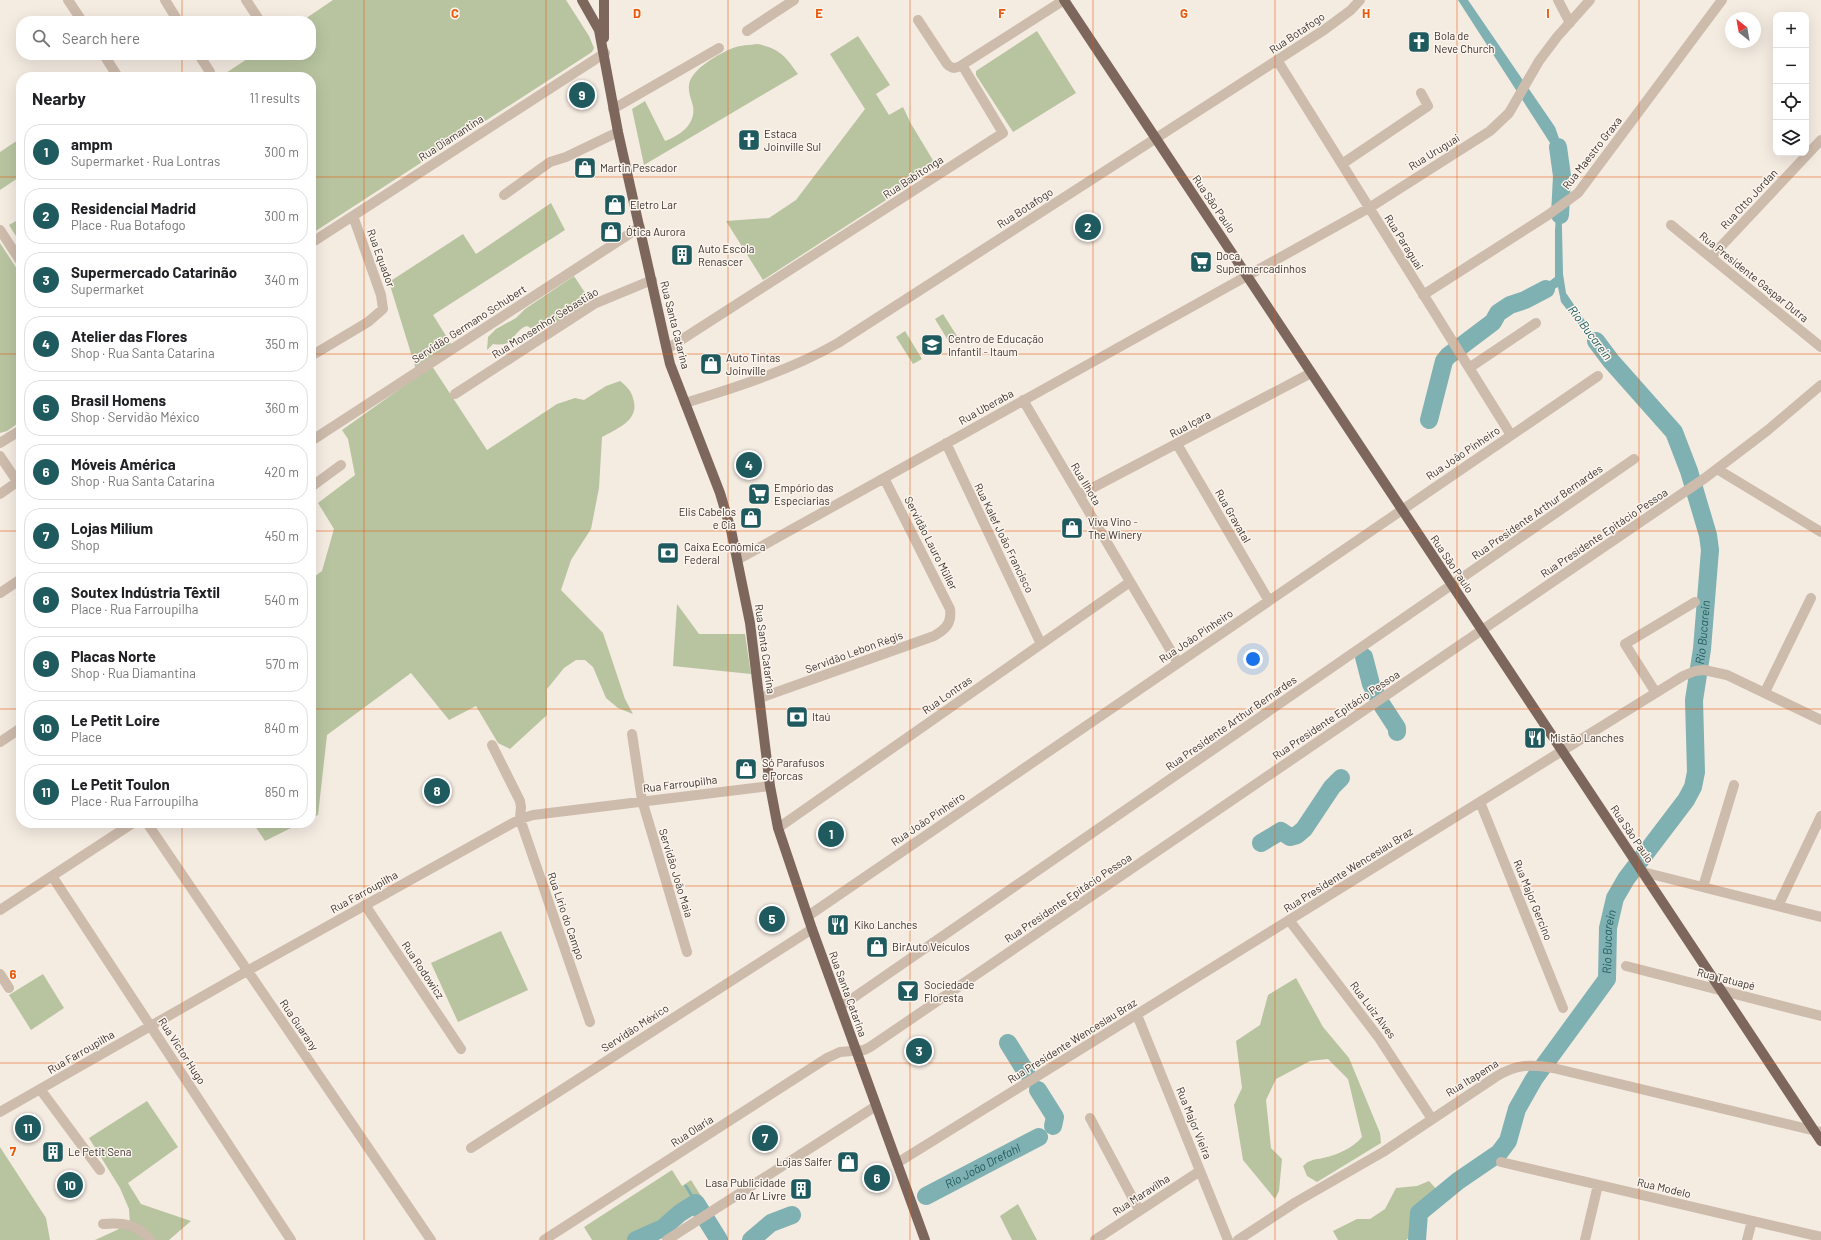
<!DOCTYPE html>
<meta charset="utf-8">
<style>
:root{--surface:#fff;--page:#f6f6f6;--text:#202124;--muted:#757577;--line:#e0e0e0;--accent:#1f5a5e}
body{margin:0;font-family:Barlow,sans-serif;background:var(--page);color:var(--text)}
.controls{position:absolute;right:12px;top:12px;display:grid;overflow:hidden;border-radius:8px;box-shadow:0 4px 16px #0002}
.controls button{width:36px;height:36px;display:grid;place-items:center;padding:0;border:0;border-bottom:1px solid var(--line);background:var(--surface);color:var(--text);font:20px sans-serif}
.compass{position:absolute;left:1725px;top:12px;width:36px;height:36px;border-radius:50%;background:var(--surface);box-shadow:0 4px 16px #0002;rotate:329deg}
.you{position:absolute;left:1253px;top:659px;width:14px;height:14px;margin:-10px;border:3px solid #fff;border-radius:50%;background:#1a73e8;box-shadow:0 0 0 6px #1a73e833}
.badge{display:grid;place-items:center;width:26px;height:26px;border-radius:50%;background:var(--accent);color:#fff;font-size:13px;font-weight:700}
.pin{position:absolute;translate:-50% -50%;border:2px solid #fff;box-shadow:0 1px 4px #0006}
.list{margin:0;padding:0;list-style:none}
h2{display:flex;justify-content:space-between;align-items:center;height:52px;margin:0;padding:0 16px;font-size:17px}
h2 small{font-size:13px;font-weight:400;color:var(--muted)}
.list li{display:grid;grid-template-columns:26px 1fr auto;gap:12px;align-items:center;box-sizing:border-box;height:56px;margin:0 8px 8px;padding:0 8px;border:1px solid var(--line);border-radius:16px}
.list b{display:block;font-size:15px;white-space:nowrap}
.list p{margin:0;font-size:13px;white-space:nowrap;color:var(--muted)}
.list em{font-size:13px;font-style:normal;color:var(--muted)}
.icon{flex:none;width:22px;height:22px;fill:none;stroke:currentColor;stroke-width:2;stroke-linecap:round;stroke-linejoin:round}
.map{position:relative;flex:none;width:1821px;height:1240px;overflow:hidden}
.search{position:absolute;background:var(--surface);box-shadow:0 4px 16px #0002;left:16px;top:16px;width:300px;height:44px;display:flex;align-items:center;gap:10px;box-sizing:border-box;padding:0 14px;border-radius:16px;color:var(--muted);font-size:15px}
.panel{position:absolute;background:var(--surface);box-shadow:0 4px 16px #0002;left:16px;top:72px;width:300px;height:756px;border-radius:16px}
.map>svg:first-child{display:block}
.green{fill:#b8c4a0}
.water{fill:#7fb0b2}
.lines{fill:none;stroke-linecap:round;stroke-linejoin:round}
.stream{stroke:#7fb0b2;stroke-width:3}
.river{stroke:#7fb0b2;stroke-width:18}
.minor{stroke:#cdbbac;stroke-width:10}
.major{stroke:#7d675c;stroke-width:10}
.grid{fill:none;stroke:#e8590c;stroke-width:1;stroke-opacity:0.55}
.labels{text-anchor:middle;stroke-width:3;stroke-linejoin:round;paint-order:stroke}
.street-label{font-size:11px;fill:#3b302b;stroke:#fbf5ee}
.poi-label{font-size:11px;fill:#3b302b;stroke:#fbf5ee;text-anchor:start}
.water-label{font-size:12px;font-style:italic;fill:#1f5a5e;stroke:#fbf5ee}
.grid-label{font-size:13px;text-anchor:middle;font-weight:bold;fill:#e8590c;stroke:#fbf5ee;stroke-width:3;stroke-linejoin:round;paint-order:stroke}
</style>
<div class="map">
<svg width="1821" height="1240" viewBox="0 0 1821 1240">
<rect width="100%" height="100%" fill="#f4ebe1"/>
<path class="green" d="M333,0H566L589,36L594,48L592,52L311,234V77H220L253,55H311V21H302Z
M1037,31L1076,93L1013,132L976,75V71Z
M858,36L890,85L876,94L889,115L903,107L910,122L937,167L763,280L726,221L769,218L796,200L865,109L830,54Z
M758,44C780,49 785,56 798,74L644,165L632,109L645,101L665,141C681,135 696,124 693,106C691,99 688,92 689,85C691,69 720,53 733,48C741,45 749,45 758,44Z
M18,140L21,145V176L0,190V152Z
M551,203L565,230L433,315L453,347L430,363L487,450L557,404L575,398L584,400L606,386L620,381C628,387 632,392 634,402C638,421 616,429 602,437L599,488L591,529L571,560L561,590L603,633L625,699L633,714L618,708L606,698L593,667L585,660H576L564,668L547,689V715L510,749L498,743L476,706L449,720L411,673L327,735L318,815L311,818V579L322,571L334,529L318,503L355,475L348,439L342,430L418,376L389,282L463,234L476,254Z
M21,218V244L9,225Z
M0,243L21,275V421L7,431L0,433Z
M574,276L591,302L553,328L542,327L534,330L527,326L524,327C509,337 514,347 493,344L487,350L488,337L496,329L516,318L525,309Z
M943,314L957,336L949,342L935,319Z
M905,331L922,359L913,364L896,337Z
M677,604L699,634H745L751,674L673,666Z
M253,823H301L265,841Z
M501,931L528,990L458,1022L431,963Z
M43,974L64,1008L31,1030L9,995Z
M1296,978L1323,1027L1349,1058L1380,1133L1381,1143L1317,1182L1307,1176L1303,1166C1310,1159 1314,1160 1323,1158C1337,1155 1353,1148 1362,1137L1348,1079L1328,1059L1310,1061L1276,1079L1266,1100L1271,1148L1282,1159L1279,1191L1275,1199L1243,1160L1234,1105L1242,1088L1236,1041L1260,1025L1268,995Z
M147,1101L178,1147L128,1183L141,1204L191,1221L169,1240H95L130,1224L129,1209L120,1188L89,1138Z
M0,1147L46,1218L50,1240H0Z
M672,1170L682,1186L691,1180L706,1204L650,1240H592L584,1227Z
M1429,1181L1439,1192L1411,1213V1236L1406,1240H1338L1333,1231L1357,1219H1370L1385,1209L1396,1188L1417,1186Z
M1018,1204L1037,1240H1012L1000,1216Z"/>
<path class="water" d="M1458,0H1468L1555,127L1560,141L1563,274L1566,293L1607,353L1611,361L1607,360L1561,302L1558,287L1545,294L1525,300L1555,277V230L1558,187L1552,146Z"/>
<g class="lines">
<path class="stream" d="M686,1186L696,1203"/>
<g class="river">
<path d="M1558,147L1562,176L1560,215"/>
<path d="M1429,420L1444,361L1448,356L1493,322L1498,313L1510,305L1525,300L1546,289"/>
<path d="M1364,657L1371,684L1376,694"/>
<path d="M1382,705L1397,728V732"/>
<path d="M1261,843L1281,831L1290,837L1297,835L1304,829L1332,787L1341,778"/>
<path d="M1008,1043L1026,1072"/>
<path d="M1038,1090L1055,1117L1053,1126"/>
<path id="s1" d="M926,1196L1039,1137"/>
<path d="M636,1240L663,1228L680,1213L696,1203L719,1240"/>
<path d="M751,1240L771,1223L792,1215"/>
<path id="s2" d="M1417,1240L1419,1213L1458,1181L1499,1153L1508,1141L1517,1109L1534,1079L1607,979L1608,928L1615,898L1626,879L1686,800L1693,787L1696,772L1694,700L1702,649L1710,550L1708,535L1689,471L1674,432L1611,361L1596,341"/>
</g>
<path class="minor" d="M68,0L82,21
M165,0L178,21
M246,0L260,21
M1558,0L1570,23
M918,20L947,64C952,69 955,69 962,65
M747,31L794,0
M104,55L118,77
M199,55L210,72
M1277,60L1511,435
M613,109L719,48
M1342,164L1428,106L1421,93
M504,195L550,162L566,157L618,132
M1671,225L1821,347
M0,230L21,262
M311,243L605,53
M1711,257L1821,140
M1423,295L1548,215L1578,193L1722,0
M667,349L1003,133L962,65L1064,0
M311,356L368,322L383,309L381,295L353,216
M1469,368L1536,323
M455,394L594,304L652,280
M1023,400L1178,663
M685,403C737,387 791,370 838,343L1324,30L1351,10L1360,0
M311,441L640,227
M0,443L21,430
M946,443L1041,644
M1177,444L1269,601
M0,456L21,487
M1717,469L1821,532
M311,487L341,465
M0,494L17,482
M1079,495L1311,373
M737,560L1369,208L1490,131L1509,113L1539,61L1557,37L1590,0
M0,593L21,579
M1765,692L1811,598
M1656,693L1625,644L1695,602
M760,698L934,636C946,629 952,623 950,609L884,478
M632,734L642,800L687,952
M0,742L21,728
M492,745L520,801L521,807L520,819L590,1022
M1480,802L1563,1008
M147,823L431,1240
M778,828L1130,582
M1643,872L1821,917
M52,876L291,1240
M1703,887L1734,785
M365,905L461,1049
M1778,906L1821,816
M0,910L133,823
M808,916L1598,376
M1289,920L1379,1038L1432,1119
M1626,966L1821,1016
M0,974L9,988
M840,1007L1634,459
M1137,1015L1228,1240
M40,1089L100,1170
M0,1112L247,971L520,819L533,815L770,786
M1090,1118L1139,1210
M471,1148L812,929
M1501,1162L1821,1237
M897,1163L1683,676L1695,671L1704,670L1727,675L1821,720
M103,1224C123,1222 137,1224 150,1240
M544,1240L827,1058L840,1052L864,1050L870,1047L1705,478L1768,430L1821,385
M667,1240L876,1106
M1095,1240L1200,1171
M1238,1240L1296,1202L1383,1152L1497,1076C1517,1064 1532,1064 1553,1068L1820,1132
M1585,1240L1598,1185
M1747,1240L1752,1221"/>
<path class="major" d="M582,0L599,30L618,132L670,364L720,493L731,530L750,623L770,786L778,828L812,929L925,1240
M604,0V38
M1064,0L1821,1141"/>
</g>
<path class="grid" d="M182,0V21M364,0V1240M546,0V1240M728,0V1240M910,0V1240M1093,0V1240M1275,0V1240M1457,0V1240M1639,0V1240M182,55V77M0,177H21M311,177H1821M0,354H21M311,354H1821M0,531H21M311,531H1821M0,709H21M311,709H1821M182,823V1240M0,886H1821M0,1063H1821"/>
<defs>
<g id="church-square" transform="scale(1.15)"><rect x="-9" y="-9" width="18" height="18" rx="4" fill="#1f5a5e" stroke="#fbf5ee"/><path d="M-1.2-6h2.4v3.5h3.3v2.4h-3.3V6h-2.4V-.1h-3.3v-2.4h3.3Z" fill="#fff"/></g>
<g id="shop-square" transform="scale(1.15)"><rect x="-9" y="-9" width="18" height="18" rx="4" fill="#1f5a5e" stroke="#fbf5ee"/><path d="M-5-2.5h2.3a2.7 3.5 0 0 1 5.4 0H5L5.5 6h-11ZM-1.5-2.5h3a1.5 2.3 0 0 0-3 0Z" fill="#fff"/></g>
<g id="building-square" transform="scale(1.15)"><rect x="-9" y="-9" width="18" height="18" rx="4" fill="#1f5a5e" stroke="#fbf5ee"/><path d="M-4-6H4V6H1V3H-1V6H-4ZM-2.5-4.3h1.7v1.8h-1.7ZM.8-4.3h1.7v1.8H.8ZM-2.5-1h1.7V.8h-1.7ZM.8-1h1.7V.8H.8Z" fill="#fff"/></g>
<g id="supermarket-square" transform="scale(1.15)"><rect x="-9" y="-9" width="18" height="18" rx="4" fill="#1f5a5e" stroke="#fbf5ee"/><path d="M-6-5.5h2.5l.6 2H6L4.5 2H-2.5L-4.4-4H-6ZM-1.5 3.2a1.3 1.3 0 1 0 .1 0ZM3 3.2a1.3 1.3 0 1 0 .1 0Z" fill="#fff"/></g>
<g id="school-square" transform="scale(1.15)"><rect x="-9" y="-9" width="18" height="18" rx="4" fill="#1f5a5e" stroke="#fbf5ee"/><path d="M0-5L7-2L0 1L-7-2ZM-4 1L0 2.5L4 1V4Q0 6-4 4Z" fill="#fff"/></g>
<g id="bank-square" transform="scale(1.15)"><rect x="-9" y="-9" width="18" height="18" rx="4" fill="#1f5a5e" stroke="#fbf5ee"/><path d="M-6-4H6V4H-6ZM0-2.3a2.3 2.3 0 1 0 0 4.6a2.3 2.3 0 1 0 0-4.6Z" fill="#fff"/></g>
<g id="restaurant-square" transform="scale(1.15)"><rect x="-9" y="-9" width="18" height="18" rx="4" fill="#1f5a5e" stroke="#fbf5ee"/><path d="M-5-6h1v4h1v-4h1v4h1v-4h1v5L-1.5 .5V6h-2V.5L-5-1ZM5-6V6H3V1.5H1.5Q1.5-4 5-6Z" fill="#fff"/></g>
<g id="bar-square" transform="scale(1.15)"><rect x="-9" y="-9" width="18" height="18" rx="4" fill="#1f5a5e" stroke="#fbf5ee"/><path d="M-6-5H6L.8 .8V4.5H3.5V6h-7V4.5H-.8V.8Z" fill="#fff"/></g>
</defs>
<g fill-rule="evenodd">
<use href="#church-square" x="1419" y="42"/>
<use href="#church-square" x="749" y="140"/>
<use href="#shop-square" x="585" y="168"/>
<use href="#shop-square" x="615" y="205"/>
<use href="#shop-square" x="611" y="232"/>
<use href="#building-square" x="682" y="255"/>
<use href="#supermarket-square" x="1201" y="262"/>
<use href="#school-square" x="932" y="345"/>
<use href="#shop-square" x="711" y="364"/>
<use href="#supermarket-square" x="759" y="494"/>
<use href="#shop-square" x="751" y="518"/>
<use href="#shop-square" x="1072" y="528"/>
<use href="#bank-square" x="668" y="553"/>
<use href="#bank-square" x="797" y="717"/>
<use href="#restaurant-square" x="1535" y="738"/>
<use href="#shop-square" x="746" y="769"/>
<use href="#restaurant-square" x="838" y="925"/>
<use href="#shop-square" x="877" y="947"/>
<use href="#bar-square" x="908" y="991"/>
<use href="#building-square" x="53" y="1152"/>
<use href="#shop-square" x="848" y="1162"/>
<use href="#building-square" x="801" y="1189"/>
</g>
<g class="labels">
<g class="street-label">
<text transform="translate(1297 33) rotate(-34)" y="4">Rua Botafogo</text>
<text transform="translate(451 138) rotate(-33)" y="4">Rua Diamantina</text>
<text transform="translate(1434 152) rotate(-32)" y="4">Rua Uruguai</text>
<text transform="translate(1592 153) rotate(-52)" y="4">Rua Maestro Graxa</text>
<text transform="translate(913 177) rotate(-33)" y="4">Rua Babitonga</text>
<text transform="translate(1749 199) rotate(-47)" y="4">Rua Otto Jordan</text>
<text transform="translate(1214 204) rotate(56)" y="4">Rua São Paulo</text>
<text transform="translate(1025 208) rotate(-33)" y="4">Rua Botafogo</text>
<text transform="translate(1404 242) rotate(58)" y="4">Rua Paraguai</text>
<text transform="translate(381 258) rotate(70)" y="4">Rua Equador</text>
<text transform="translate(1754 277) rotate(39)" y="4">Rua Presidente Gaspar Dutra</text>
<text transform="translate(545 323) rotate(-32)" y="4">Rua Monsenhor Sebastião</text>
<text transform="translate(469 324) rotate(-33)" y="4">Servidão Germano Schubert</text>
<text transform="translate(675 325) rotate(76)" y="4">Rua Santa Catarina</text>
<text transform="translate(986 407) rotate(-29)" y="4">Rua Uberaba</text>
<text transform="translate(1190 424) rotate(-28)" y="4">Rua Içara</text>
<text transform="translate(1463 453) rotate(-34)" y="4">Rua João Pinheiro</text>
<text transform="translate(1086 484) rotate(59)" y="4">Rua Ilhota</text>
<text transform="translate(1537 512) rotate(-35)" y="4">Rua Presidente Arthur Bernardes</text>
<text transform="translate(1233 516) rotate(60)" y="4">Rua Gravatal</text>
<text transform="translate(1604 533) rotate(-34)" y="4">Rua Presidente Epitácio Pessoa</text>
<text transform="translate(1004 538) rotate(64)" y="4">Rua Kalef João Francisco</text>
<text transform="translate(931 543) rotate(63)" y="4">Servidão Lauro Müller</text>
<text transform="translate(1452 564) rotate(56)" y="4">Rua São Paulo</text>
<text transform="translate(1196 636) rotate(-34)" y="4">Rua João Pinheiro</text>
<text transform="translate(765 649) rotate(82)" y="4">Rua Santa Catarina</text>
<text transform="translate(854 652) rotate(-20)" y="4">Servidão Lebon Régis</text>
<text transform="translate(947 695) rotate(-35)" y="4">Rua Lontras</text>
<text transform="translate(1336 715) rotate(-34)" y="4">Rua Presidente Epitácio Pessoa</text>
<text transform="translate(1231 723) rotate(-35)" y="4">Rua Presidente Arthur Bernardes</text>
<text transform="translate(680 784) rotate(-7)" y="4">Rua Farroupilha</text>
<text transform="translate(928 819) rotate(-34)" y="4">Rua João Pinheiro</text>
<text transform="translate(1632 834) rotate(56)" y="4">Rua São Paulo</text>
<text transform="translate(1348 870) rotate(-32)" y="4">Rua Presidente Wenceslau Braz</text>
<text transform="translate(676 873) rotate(73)" y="4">Servidão João Maia</text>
<text transform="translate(364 892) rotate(-29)" y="4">Rua Farroupilha</text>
<text transform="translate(1068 898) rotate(-34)" y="4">Rua Presidente Epitácio Pessoa</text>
<text transform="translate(1533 900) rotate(68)" y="4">Rua Major Gercino</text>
<text transform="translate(566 916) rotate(71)" y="4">Rua Lírio do Campo</text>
<text transform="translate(423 970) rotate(56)" y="4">Rua Rodowicz</text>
<text transform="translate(1726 979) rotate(14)" y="4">Rua Tatuapé</text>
<text transform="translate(848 994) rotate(70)" y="4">Rua Santa Catarina</text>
<text transform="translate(1373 1010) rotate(53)" y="4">Rua Luiz Alves</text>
<text transform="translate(299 1025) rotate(56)" y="4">Rua Guarany</text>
<text transform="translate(635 1028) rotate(-33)" y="4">Servidão México</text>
<text transform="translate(1072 1041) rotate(-32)" y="4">Rua Presidente Wenceslau Braz</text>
<text transform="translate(182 1051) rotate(57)" y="4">Rua Victor Hugo</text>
<text transform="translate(81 1052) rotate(-30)" y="4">Rua Farroupilha</text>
<text transform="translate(1472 1078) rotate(-32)" y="4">Rua Itapema</text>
<text transform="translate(1194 1123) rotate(68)" y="4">Rua Major Vieira</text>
<text transform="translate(692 1131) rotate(-33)" y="4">Rua Olaria</text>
<text transform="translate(1664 1188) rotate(13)" y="4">Rua Modelo</text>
<text transform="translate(1141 1195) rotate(-33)" y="4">Rua Maravilha</text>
</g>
<g class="poi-label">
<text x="1434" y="40">Bola de<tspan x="1434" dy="13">Neve Church</tspan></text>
<text x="764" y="138">Estaca<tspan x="764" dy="13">Joinville Sul</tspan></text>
<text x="600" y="172">Martin Pescador</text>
<text x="630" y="209">Eletro Lar</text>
<text x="626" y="236">Ótica Aurora</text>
<text x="698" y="253">Auto Escola<tspan x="698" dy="13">Renascer</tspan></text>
<text x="1216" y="260">Doca<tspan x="1216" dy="13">Supermercadinhos</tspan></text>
<text x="948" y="343">Centro de Educação<tspan x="948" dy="13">Infantil - Itaum</tspan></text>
<text x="726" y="362">Auto Tintas<tspan x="726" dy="13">Joinville</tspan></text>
<text x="774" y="492">Empório das<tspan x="774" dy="13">Especiarias</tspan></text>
<text x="736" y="516" text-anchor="end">Elis Cabelos<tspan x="736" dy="13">e Cia</tspan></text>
<text x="1088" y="526">Viva Vino -<tspan x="1088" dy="13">The Winery</tspan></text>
<text x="684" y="551">Caixa Econômica<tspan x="684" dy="13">Federal</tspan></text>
<text x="812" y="721">Itaú</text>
<text x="1550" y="742">Mistão Lanches</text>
<text x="762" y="767">Só Parafusos<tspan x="762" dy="13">e Porcas</tspan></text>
<text x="854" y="929">Kiko Lanches</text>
<text x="892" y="951">BirAuto Veículos</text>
<text x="924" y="989">Sociedade<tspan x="924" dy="13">Floresta</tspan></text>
<text x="68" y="1156">Le Petit Sena</text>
<text x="832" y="1166" text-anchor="end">Lojas Salfer</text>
<text x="786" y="1187" text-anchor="end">Lasa Publicidade<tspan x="786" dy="13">ao Ar Livre</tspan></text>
</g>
<g class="water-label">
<text transform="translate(1590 333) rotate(53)" y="4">Rio Bucarein</text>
<text dy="4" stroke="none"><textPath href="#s2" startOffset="707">Rio Bucarein</textPath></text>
<text dy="4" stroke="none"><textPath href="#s2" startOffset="371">Rio Bucarein</textPath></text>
<text dy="4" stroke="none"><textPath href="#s1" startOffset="64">Rio João Drefahl</textPath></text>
</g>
</g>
<g class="grid-label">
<text x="455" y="18">C</text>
<text x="637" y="18">D</text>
<text x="819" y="18">E</text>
<text x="1002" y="18">F</text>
<text x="1184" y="18">G</text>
<text x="1366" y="18">H</text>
<text x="1548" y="18">I</text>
<text x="13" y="979">6</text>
<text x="13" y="1156">7</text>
</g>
</svg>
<div class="controls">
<button>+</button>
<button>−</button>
<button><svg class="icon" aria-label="locate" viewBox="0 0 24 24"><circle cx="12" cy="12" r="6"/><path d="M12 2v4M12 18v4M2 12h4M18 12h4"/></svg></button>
<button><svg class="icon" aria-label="layers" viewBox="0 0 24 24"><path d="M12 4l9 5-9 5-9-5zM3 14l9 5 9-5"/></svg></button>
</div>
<svg class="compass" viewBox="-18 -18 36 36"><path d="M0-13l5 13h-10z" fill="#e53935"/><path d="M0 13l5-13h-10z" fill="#757577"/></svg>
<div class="you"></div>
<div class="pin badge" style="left:831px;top:834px">1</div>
<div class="pin badge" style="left:1088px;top:227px">2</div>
<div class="pin badge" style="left:919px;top:1051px">3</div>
<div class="pin badge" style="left:749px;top:465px">4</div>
<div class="pin badge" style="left:772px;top:919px">5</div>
<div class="pin badge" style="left:877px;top:1178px">6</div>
<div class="pin badge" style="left:765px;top:1138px">7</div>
<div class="pin badge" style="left:437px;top:791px">8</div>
<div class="pin badge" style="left:582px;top:95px">9</div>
<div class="pin badge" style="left:70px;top:1185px">10</div>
<div class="pin badge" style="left:28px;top:1128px">11</div>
<div class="search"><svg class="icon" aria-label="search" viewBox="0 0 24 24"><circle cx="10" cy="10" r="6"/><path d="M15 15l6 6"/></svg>Search here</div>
<section class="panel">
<h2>Nearby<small>11 results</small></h2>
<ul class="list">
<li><span class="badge">1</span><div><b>ampm</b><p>Supermarket · Rua Lontras</p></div><em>300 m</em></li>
<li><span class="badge">2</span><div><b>Residencial Madrid</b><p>Place · Rua Botafogo</p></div><em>300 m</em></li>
<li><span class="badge">3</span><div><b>Supermercado Catarinão</b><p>Supermarket</p></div><em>340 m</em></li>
<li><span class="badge">4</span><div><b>Atelier das Flores</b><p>Shop · Rua Santa Catarina</p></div><em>350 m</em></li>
<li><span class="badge">5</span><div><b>Brasil Homens</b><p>Shop · Servidão México</p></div><em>360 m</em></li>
<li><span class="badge">6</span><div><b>Móveis América</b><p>Shop · Rua Santa Catarina</p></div><em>420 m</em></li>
<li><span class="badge">7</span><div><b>Lojas Milium</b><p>Shop</p></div><em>450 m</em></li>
<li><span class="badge">8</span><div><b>Soutex Indústria Têxtil</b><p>Place · Rua Farroupilha</p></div><em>540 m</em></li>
<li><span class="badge">9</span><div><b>Placas Norte</b><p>Shop · Rua Diamantina</p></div><em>570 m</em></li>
<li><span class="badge">10</span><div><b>Le Petit Loire</b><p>Place</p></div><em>840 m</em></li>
<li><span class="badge">11</span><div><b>Le Petit Toulon</b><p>Place · Rua Farroupilha</p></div><em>850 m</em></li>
</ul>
</section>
</div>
